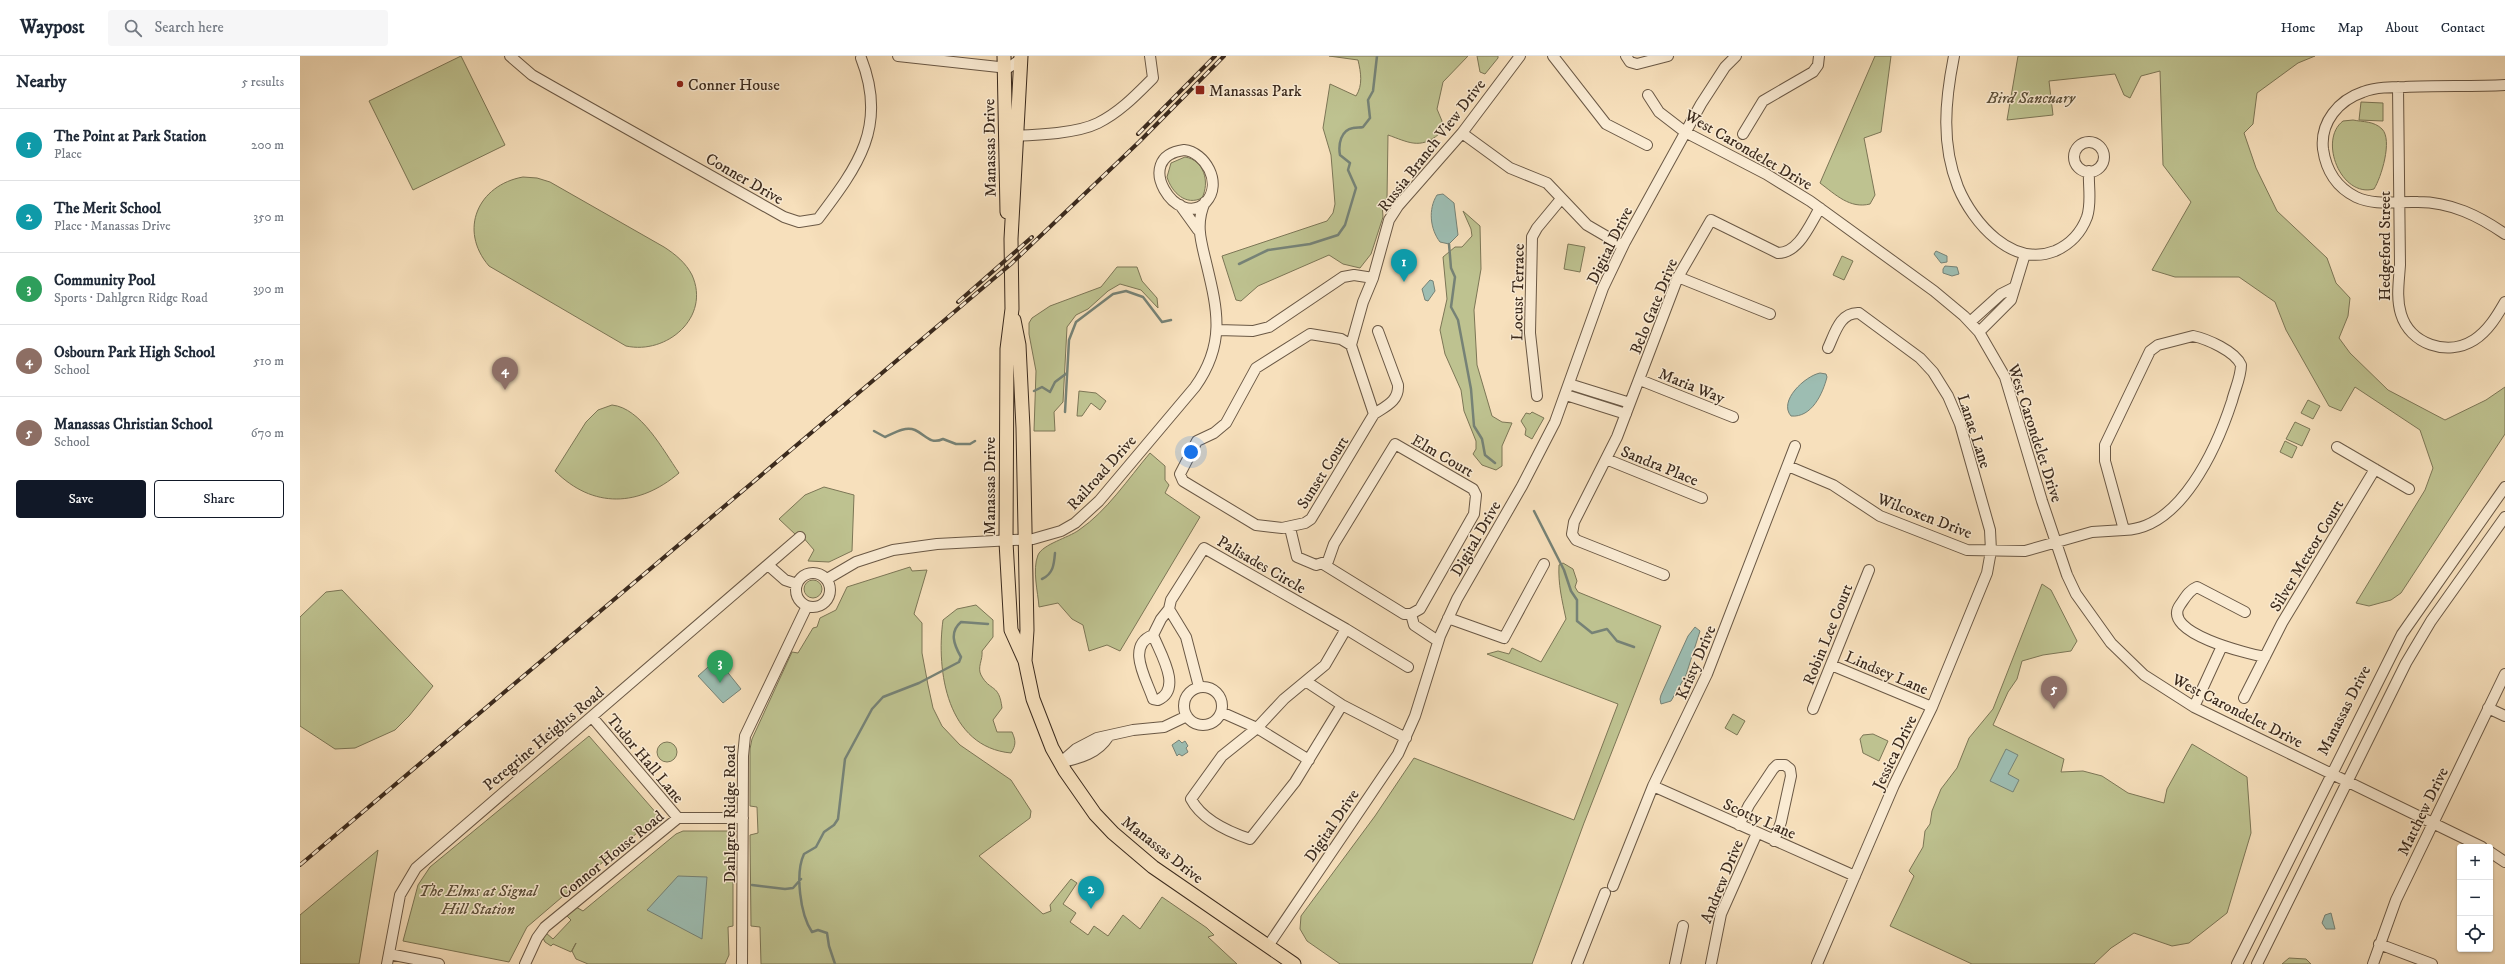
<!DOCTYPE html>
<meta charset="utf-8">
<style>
:root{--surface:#fff;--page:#f6f6f7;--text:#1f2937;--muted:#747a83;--line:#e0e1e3;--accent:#111827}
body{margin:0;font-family:"IM FELL DW Pica",serif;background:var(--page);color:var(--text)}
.controls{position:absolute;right:12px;bottom:12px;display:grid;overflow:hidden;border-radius:4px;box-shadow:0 1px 3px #0004}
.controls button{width:36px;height:36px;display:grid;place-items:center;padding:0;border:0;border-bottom:1px solid var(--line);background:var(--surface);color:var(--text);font:20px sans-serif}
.you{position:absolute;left:891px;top:396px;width:14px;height:14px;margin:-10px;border:3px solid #fff;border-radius:50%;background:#1a73e8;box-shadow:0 0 0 6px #1a73e833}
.badge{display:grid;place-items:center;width:26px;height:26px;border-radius:50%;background:var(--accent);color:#fff;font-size:13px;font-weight:700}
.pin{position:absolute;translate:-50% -33px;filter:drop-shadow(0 1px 2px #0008)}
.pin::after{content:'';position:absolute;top:21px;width:14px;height:12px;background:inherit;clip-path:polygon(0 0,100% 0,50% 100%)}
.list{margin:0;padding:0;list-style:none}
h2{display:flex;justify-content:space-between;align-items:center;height:52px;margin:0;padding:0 16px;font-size:17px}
h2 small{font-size:13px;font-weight:400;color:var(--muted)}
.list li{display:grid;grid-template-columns:26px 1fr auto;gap:12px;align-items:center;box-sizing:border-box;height:72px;padding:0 16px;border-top:1px solid var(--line)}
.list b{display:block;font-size:15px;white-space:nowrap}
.list p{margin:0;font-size:13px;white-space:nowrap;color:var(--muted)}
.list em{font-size:13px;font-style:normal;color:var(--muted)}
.actions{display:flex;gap:8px;padding:12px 16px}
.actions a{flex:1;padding:9px 0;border:1px solid var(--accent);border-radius:4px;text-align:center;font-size:14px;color:var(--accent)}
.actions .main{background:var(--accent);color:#fff}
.icon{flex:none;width:22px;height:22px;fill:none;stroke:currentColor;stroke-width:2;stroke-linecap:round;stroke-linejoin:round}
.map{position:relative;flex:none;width:2205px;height:908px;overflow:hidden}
header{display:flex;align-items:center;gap:24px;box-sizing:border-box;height:56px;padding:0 20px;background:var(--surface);border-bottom:1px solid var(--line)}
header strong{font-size:19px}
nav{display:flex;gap:22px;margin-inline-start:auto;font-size:14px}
.search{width:280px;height:36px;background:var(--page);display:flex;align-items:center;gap:10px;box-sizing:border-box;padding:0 14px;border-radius:4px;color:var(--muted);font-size:15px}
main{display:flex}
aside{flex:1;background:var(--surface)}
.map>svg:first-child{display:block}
.green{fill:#bec290;stroke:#7c7656}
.water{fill:#9dbdb2;stroke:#768276}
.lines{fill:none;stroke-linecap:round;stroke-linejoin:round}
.stream{stroke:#768276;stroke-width:2.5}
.minor-casing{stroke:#6a5845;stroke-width:12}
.major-casing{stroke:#3b2a1d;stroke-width:15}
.minor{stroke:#faebd3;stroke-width:10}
.major{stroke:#f7e0bc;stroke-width:13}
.rail-casing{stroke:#3b2a1d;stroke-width:4}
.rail{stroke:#faebd3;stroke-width:2.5;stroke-dasharray:8;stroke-linecap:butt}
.poi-dot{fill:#8f2418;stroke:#faebd3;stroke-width:1.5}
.labels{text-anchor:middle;stroke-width:3;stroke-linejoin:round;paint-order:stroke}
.poi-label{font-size:16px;fill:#3b2a1d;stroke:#faebd3;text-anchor:start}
.park-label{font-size:16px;font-style:italic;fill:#5c503a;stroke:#faebd3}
.street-label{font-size:16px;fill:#3b2a1d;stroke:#faebd3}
</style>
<header>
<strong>Waypost</strong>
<div class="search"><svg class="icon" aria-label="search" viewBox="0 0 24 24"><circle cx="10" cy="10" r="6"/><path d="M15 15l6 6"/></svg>Search here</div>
<nav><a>Home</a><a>Map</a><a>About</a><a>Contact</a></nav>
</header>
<main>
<aside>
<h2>Nearby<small>5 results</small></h2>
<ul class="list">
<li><span class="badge" style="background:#0f9aa8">1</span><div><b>The Point at Park Station</b><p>Place</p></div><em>200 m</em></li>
<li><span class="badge" style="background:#0f9aa8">2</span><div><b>The Merit School</b><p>Place · Manassas Drive</p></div><em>350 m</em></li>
<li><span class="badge" style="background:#2e9e5b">3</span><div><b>Community Pool</b><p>Sports · Dahlgren Ridge Road</p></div><em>390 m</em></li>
<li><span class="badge" style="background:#8d6e63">4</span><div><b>Osbourn Park High School</b><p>School</p></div><em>510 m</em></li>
<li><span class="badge" style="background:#8d6e63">5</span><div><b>Manassas Christian School</b><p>School</p></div><em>670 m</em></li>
</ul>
<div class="actions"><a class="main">Save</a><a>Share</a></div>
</aside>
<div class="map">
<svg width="2205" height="908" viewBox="0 0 2205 908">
<rect width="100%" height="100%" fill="#f7e0bc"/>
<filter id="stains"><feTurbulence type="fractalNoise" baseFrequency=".005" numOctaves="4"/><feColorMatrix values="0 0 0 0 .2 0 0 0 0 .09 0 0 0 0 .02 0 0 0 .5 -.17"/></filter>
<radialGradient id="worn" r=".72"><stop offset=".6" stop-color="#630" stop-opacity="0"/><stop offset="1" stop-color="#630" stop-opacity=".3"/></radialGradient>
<path class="green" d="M161,0L205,89L113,134L69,45Z
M1029,0H1168L1143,26L1137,53L1142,65L1139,78C1120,94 1108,86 1088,79L1087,142L1082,148L1083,161L1071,198L1060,212L1043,208L1029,199L958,230L941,245L936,244L922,200L1027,165L1033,157L1035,148L1031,99L1023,72L1030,28L1056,40C1063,29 1061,17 1058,4Z
M1177,0H1198V2L1185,18L1180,16Z
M1575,0H1591L1581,76L1564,82L1575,139L1570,148C1550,153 1536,139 1520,127Z
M1718,0H2015L1998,7L1957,37L1953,68L1944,77L1956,112L1977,155L2027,202L2036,227L2050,242L2048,260L2039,282L2050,297L2088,334L2145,364L2186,344L2205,331V378L2101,537L2091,544L2069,550L2056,547L2125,434L2133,412L2120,374L2055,331L2041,355L2029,350L1986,274L1975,246L1939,221H1875L1852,214L1891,146L1863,109L1860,15L1841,20L1830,42L1824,39L1815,18L1749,25L1753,59L1707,64Z
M2061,46L2083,47V65L2059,64Z
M2053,64C2063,66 2074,65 2082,73C2093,84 2081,122 2074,133C2041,142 2018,84 2043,65Z
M885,101C904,104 910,126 902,142C886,150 872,137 867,121L871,107Z
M223,121L237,122L250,126L364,191C375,198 386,207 392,219C411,261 367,299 326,290L189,210C158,174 178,129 223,121Z
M1163,155L1180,170L1181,213L1174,254L1177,309L1192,360L1202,366L1212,367L1202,390V410L1196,414L1182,409L1173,398L1176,393V385L1164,355L1161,334L1145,298L1140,274L1147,243L1143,201L1155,191H1162L1172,180L1171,173Z
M1268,188L1285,191L1280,216L1264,213Z
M1542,200L1553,205L1544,224L1533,219Z
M817,211H837L842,225L857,242L858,252L841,234L820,228L808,235L788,253L776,259L767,271L763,346L754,356L755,375H734L736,315L729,278V267L732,262L750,250L801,231Z
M779,335L796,337L806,345L800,354L791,347L782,360H777Z
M2008,344L2020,350L2013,363L2001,357Z
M312,349C341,352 363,394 379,417C339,451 293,453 255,415L286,366L298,354Z
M1232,356L1244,362L1232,383L1225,379L1226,373L1221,365L1226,357L1230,358Z
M1995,366L2010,373L2002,390L1986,383Z
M1985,385L1997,391L1992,402L1980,396Z
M850,397L865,410V424L869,429L865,437L900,461L820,595L807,589L789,595L783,569L772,563L758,547L739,551C738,536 732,514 738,499C743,488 768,482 779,474C807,455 828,423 850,397Z
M524,431L554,439L552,495L529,506L508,505L514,494L502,480L496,479L479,463L505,439Z
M1263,507L1273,513L1277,525L1275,531L1278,536L1361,570L1284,767L1232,908H1040L1007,885L1000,873L1001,860L1075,760L1114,702L1274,764L1318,648L1187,598L1198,595L1209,598L1212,592L1241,606L1266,563C1262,544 1258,528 1259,509Z
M610,511L612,515L627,514L614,558L622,567V597L628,629L633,652L642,670L660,689L711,724L731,755L730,762L679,800L743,858L751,855L750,849L771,823L777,827L763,848L776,857L770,866L788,879L794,870L808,880L823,859L840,873L862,841L907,872L914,879L908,881L937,908H461L460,871L451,870L450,779L458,777L457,751L450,750V693L452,683L492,596L498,597L513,572L517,571L520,562L536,554L547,531Z
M504 533a9 9 0 1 1 18 0a9 9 0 1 1-18 0Z
M1742,528L1751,534L1777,585L1771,595L1743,599L1722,605L1717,623L1708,636L1693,669L1764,703L1761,716L1783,715L1802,720L1828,737L1864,747L1867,733L1892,688L1947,721L1951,777L1927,857L1889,887L1872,890L1834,877L1811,892L1794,908H1672L1590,870L1614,820L1609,815L1623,791L1625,775L1630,768L1632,755L1641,733L1657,712L1669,682L1693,653Z
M42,534L133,630L109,660L95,674L55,692L35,693L0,670V561L26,536Z
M676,549L693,564V581L682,595C683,604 677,611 681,619C690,636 699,627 702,652L693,664L697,676H712C716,685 716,689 711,697C647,691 636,615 643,564L657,553Z
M1433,658L1445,665L1437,679L1425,672Z
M1573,678L1588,685L1579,705L1563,697L1560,683L1563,679Z
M289,680L358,759L227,871L209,906L103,885L118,829L130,811Z
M357 696a10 10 0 1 1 20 0a10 10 0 1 1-20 0Z
M383,775H433V870L428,871L429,899L425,908H288L276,903L272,895L276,887L271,896L253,888L251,890L245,886L242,880L246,877L253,883L271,864L266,859L276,851L283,855L376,778Z
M78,794L59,908H0V859Z
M1989,902L2006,903L2011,908H1982Z"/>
<path class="water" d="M1143,138L1154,147L1158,179L1149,188L1140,186C1130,173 1128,153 1137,139Z
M1636,195L1647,200V206L1641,207L1634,198Z
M1645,210L1657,211L1659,218L1652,220L1643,217V213Z
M1130,224L1133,225L1135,235L1128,245L1125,244L1122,233Z
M1520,317L1526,318L1527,321C1523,337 1512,362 1491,360C1478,345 1505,320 1520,317Z
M1395,571L1400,575L1386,619L1371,645L1361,648L1360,643L1361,639L1388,580Z
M417,603L441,633L423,647L398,620Z
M879,684L882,687L885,685L888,690L886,692L888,696L882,700L879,698L877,700L872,689Z
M1706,693L1718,699L1708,718L1719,724L1713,736L1690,725Z
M378,820L407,821L402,883L347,854Z
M2031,857L2035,873H2026L2022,867L2025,859Z"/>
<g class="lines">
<path class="stream" d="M1149,188L1151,212L1155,221L1151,251L1158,264L1171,333L1174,370L1182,383L1185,399L1195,407
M939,208L968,194L1010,188L1038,179L1045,169L1056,132L1048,114L1050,107L1040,99C1038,88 1041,74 1053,72C1057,71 1060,72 1063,71L1070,62L1068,44L1073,35L1077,0
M734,335L742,331L750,336L755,326L767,317
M765,356L769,284L776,266L813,238L826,235L843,241L862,266L871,264
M574,375L585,381C594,377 605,370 615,374C626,379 630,389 643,383L656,388H670L675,385
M1234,455L1264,514L1271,535L1277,544V565L1292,577L1307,573L1317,585L1334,591
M742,523C753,518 754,509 755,497
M452,829L485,833L493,832L501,823
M535,908L529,890L527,877L518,874L512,876C500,858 495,817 504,798L516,791L524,776L534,769L538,763L545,703L572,653L583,641L619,627L659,606L661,601C654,589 649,576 661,566L688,568"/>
<g class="minor-casing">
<path id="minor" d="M210,0L232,19L253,31L484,161L499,166L518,163C558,110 588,70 561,2
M598,0L708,12L721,3
M1253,0L1306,68L1347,89
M1326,0L1330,6L1337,8L1368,0
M1654,0C1645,45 1641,88 1658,131C1673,167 1712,212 1755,195C1771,188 1781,177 1787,161C1792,146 1788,130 1789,115
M2205,29C2172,31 2138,29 2105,31C2091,31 2076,31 2063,36C2039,44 2020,66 2023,93C2026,114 2036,131 2056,141C2075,150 2097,145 2118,146C2151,146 2179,160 2205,178
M2098,31L2100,209C2099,225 2096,242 2101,258C2110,288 2147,301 2174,284C2188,275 2197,260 2205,246
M1348,39L1359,56L1385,76L1466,118L1510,145L1634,235L1664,260L1679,276L1705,321L1742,445L1767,519L1776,538L1811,587L1844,619L1894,651L2182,791
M1162,77L1210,112L1247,127L1287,169L1323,190
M1443,78L1463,45L1513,16L1518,9L1519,0
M709,80C734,79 776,78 798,67C820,56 836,39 853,22L850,0
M1774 101a15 15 0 1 1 30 0a15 15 0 1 1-30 0Z
M884,94C905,96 923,127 906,146C878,175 830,101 884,94Z
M880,149L898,174
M1378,221L1470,258
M1670,266L1701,238L1713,232
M918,274L953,275L969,271L1043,221L1054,219L1073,222L1089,164L1098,150L1162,77L1220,0
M1679,276L1711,244L1725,198
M1893,280C1907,283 1935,295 1941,309C1941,321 1935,333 1932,345C1917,391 1881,473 1824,474L1805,405V389L1850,295L1858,289Z
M1051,289L1041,283L1010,278L956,312L926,367L914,377L897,385L880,418L883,425L956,469L982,472L1005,467L1011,463L1074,358L1051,289L1063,246L1073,222
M1340,324L1433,361
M1269,328L1330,347
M1266,339L1326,358
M1237,340L1230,277L1232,181L1237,172L1261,143
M1074,358C1086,350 1099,345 1098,329L1078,275
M2037,391L2109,433
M1306,403L1402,442
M1488,410L1533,429L1580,460L1667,494L1725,495L1792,476L1824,474
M990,472L997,501L1016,509L1028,505L1034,488L1095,388L1173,433L1176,439L1174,458L1120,553L1111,558H1104L1023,508
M468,509L485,524L497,528
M496 534a17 17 0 1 1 34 0a17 17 0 1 1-34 0Z
M1364,519L1276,484L1272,478L1274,466L1317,381L1378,221L1411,164L1478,197C1499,197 1510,168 1520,152
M527,523L556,506L593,494L637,488L733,483L761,475L775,467L799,445L895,331C927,286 917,252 905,202C900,182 896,166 905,146
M1945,556L1897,531C1889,534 1885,542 1880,549C1860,577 1949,598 1965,601
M1111,558L1114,569L1138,585
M1148,562L1204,582L1244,508
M1046,573L1108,611
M853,579C825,590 847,624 853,643L858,644C883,633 860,597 853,579L861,563L869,553
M1531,609L1632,651
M1007,626L1042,649L1106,682
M884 650a19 19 0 1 1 38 0a19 19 0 1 1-38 0Z
M899,631L886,581L869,553L871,544L904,492L1046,573L1025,609L984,643L957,672L921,656
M1944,642L1982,567L2075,413
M1894,651L1922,590
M2188,652L2205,660
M1513,653L1569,514
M292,661L378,762
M1009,704L957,672L922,700L891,743C902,764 929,776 950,783L995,726L1042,649
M763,706C780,702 798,697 808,681
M760,707L776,693L797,682L833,674L864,671L887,660
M1353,730L1555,820
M1439,769L1449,749L1473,713L1477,709H1485L1490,713L1491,720L1481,766L1474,785
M2190,796L2205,806
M1313,830L1353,730L1407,618L1495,390
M2079,888L2132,908
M968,890L1098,698L1115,660L1140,580L1157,543L1222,430L1255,366L1303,232L1325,186L1401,48L1425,11L1436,0
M89,898L139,908
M87,908L100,839L116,812L500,481
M225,908L237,882L245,871L378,762H443
M442,908L443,700L445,680L507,550
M1277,908L1305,837
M1375,908L1383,870
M1411,908L1421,858L1457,777
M1517,908L1594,729L1632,651L1687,517L1691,495L1690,474L1660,368L1648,340L1633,316L1620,302L1559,257C1540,256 1535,277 1528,292
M1937,908L2102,578L2205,431
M1957,908L2106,607L2131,565L2205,461
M2073,908L2096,844L2205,618"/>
</g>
<g class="major-casing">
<path id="major" d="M704,0L707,156
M721,0L711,183L712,253L707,293L706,486L711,574L725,605L733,643L752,692L765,715L795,758L813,777L853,811L994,908
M714,264L719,289L723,372L727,574L725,605"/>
</g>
<use href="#minor" class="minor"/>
<use href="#major" class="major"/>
<g class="rail-casing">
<path id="rail" d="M838,78L915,0
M658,246L732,181
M0,809L711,208L839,86L924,0"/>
</g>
<use href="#rail" class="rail"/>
</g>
<g class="poi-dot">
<circle cx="380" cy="28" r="4"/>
<rect x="895" y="29" width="10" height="10" rx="2"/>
</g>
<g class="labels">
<g class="poi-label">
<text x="388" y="34">Conner House</text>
<text x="909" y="40">Manassas Park</text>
</g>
<g class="park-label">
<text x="1731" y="47">Bird Sancuary</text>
<text x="178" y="840">The Elms at Signal<tspan x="178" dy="18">Hill Station</tspan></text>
</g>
<g class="street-label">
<text transform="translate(1131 89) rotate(-52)" y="6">Russia Branch View Drive</text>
<text transform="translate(689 92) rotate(-91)" y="6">Manassas Drive</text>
<text transform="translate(1449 93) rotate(30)" y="6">West Carondelet Drive</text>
<text transform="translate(445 122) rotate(30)" y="6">Conner Drive</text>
<text transform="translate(1309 189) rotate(-64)" y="6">Digital Drive</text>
<text transform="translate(2084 190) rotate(-90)" y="6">Hedgeford Street</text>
<text transform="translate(1217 236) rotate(-89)" y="6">Locust Terrace</text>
<text transform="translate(1353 250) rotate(-68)" y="6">Belo Gate Drive</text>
<text transform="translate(1392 329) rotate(22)" y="6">Maria Way</text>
<text transform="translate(1675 375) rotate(72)" y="6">Lanae Lane</text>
<text transform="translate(1736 377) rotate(72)" y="6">West Carondelet Drive</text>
<text transform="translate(1143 399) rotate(30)" y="6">Elm Court</text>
<text transform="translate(1360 409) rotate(22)" y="6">Sandra Place</text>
<text transform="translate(801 416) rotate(-48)" y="6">Railroad Drive</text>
<text transform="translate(1022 416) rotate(-58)" y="6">Sunset Court</text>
<text transform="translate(689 430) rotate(-90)" y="6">Manassas Drive</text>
<text transform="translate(1625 459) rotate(21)" y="6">Wilcoxen Drive</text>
<text transform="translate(1175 482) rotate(-60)" y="6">Digital Drive</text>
<text transform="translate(2006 499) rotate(-59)" y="6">Silver Meteor Court</text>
<text transform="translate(962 508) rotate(30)" y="6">Palisades Circle</text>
<text transform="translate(1527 578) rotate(-68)" y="6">Robin Lee Court</text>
<text transform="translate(1395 606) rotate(-67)" y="6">Kristy Drive</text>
<text transform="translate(1587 616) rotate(23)" y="6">Lindsey Lane</text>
<text transform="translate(1938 654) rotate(27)" y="6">West Carondelet Drive</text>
<text transform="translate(2043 654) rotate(-63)" y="6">Manassas Drive</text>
<text transform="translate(243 682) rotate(-40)" y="6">Peregrine Heights Road</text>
<text transform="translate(1594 696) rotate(-64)" y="6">Jessica Drive</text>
<text transform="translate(346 702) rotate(50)" y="6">Tudor Hall Lane</text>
<text transform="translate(2122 755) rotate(-64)" y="6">Matthew Drive</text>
<text transform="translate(429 758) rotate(-90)" y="6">Dahlgren Ridge Road</text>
<text transform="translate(1460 762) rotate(24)" y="6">Scotty Lane</text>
<text transform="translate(1031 769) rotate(-56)" y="6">Digital Drive</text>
<text transform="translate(863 793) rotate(38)" y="6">Manassas Drive</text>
<text transform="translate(311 798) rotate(-39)" y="6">Connor House Road</text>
<text transform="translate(1421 825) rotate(-68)" y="6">Andrew Drive</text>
</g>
</g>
<rect width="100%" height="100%" filter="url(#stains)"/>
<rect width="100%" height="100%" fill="url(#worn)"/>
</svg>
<div class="controls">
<button>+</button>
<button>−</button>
<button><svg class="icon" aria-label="locate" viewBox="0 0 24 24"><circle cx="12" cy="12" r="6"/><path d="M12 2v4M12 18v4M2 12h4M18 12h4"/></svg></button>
</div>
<div class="you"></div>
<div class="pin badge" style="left:1104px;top:226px;background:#0f9aa8">1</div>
<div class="pin badge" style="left:791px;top:853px;background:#0f9aa8">2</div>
<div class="pin badge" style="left:420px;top:627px;background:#2e9e5b">3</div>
<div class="pin badge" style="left:205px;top:334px;background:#8d6e63">4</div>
<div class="pin badge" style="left:1754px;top:653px;background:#8d6e63">5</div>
</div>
</main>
